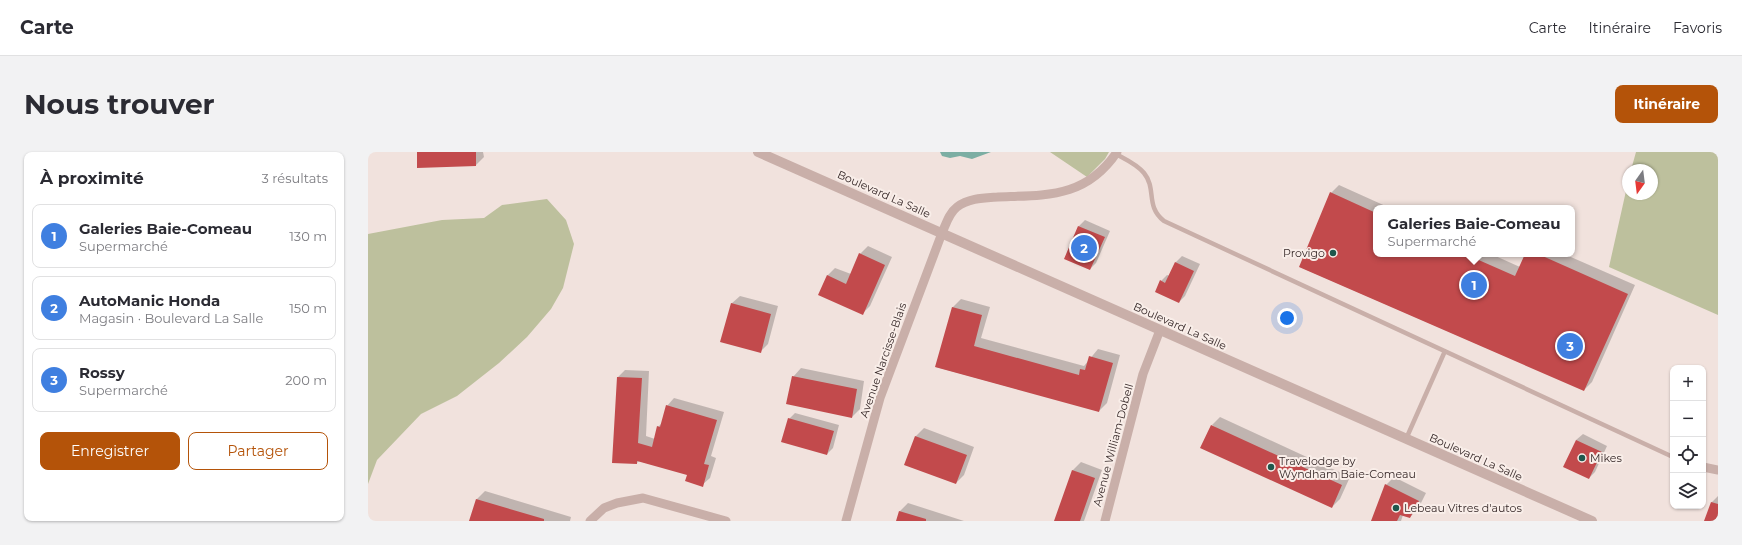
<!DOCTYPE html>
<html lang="fr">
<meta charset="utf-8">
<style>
:root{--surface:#fff;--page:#f2f2f3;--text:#2b2b33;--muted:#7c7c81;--line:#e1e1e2;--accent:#b45309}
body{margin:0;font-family:Montserrat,sans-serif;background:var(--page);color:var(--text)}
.controls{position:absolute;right:12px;bottom:12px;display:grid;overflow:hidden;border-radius:8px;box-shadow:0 1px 3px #0004}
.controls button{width:36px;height:36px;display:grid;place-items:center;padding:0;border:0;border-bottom:1px solid var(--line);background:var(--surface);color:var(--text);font:20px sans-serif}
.compass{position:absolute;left:1254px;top:12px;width:36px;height:36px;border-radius:50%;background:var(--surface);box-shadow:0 1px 3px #0004;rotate:194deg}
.you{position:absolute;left:919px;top:166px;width:14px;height:14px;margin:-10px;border:3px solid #fff;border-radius:50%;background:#1a73e8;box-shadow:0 0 0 6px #1a73e833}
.badge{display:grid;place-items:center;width:26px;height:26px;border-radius:50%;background:var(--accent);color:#fff;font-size:13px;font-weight:700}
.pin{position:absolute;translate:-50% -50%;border:2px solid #fff;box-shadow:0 1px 4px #0006}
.popup{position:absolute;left:1005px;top:53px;width:202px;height:52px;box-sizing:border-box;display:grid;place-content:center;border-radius:8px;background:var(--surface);filter:drop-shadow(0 1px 3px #0005);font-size:13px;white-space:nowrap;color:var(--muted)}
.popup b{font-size:15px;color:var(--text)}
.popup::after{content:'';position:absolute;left:50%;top:100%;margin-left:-8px;border:8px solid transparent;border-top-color:var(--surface)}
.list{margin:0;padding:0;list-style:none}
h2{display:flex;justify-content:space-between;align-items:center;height:52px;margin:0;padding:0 16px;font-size:17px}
h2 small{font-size:13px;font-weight:400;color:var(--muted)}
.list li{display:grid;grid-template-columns:26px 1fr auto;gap:12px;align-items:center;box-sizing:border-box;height:64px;margin:0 8px 8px;padding:0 8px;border:1px solid var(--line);border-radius:8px}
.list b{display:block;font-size:15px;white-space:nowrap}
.list p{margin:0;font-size:13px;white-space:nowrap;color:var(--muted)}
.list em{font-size:13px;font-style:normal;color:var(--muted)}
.actions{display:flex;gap:8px;padding:12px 16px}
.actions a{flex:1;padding:9px 0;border:1px solid var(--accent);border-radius:8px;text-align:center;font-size:14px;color:var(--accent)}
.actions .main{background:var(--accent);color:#fff}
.icon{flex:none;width:22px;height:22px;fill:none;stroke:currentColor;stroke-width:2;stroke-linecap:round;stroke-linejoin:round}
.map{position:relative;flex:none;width:1350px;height:369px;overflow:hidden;border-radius:8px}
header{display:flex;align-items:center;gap:24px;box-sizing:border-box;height:56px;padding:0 20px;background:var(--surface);border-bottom:1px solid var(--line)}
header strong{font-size:19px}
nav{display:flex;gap:22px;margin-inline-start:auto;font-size:14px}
.intro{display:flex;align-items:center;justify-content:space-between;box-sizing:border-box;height:96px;padding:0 24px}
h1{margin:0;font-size:28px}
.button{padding:10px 18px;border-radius:8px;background:var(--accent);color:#fff;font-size:14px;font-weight:700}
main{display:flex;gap:24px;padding:0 24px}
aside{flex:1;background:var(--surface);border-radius:8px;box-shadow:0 1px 3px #0004}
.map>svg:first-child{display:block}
.green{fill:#bdc09d}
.water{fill:#7caea3}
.shadow{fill:#0003}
.building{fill:#c24a4c}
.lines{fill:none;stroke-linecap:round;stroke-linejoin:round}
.service{stroke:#c9afa9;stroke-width:4.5}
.minor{stroke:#c9afa9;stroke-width:9}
.tertiary{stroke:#c9afa9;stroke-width:10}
.poi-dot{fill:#1f574c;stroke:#f9eee9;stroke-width:1.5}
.labels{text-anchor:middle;stroke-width:4;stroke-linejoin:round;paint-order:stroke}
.street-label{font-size:11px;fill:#372929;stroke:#f9eee9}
.poi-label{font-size:11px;fill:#372929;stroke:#f9eee9;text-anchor:start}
</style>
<header>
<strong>Carte</strong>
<nav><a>Carte</a><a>Itinéraire</a><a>Favoris</a></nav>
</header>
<div class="intro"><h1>Nous trouver</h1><a class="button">Itinéraire</a></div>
<main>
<aside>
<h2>À proximité<small>3 résultats</small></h2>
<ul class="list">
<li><span class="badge" style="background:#3f7fe0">1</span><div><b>Galeries Baie-Comeau</b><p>Supermarché</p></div><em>130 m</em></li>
<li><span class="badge" style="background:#3f7fe0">2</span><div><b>AutoManic Honda</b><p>Magasin · Boulevard La Salle</p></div><em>150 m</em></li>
<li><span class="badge" style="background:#3f7fe0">3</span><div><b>Rossy</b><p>Supermarché</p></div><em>200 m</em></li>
</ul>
<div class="actions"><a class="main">Enregistrer</a><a>Partager</a></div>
</aside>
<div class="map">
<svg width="1350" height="369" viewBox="0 0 1350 369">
<rect width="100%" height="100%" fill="#f1e2dd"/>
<path class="green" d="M682,0H741L737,7L719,25Z
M1268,0H1350V163L1241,115L1260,30V42H1284V18H1263Z
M179,47L198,68L206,92L195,136L183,157L159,185L131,211L89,244L53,262L9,308L0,332V82L74,68L116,66L134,53Z"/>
<path class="water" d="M572,0H623L604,7L592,4L582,6L574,4Z"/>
<path class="shadow" d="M50,0H115L116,5L108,13Z
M971,33L1022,56H1008V102H1123L1152,115L1158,102H1196L1267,133L1224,230L1216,238L932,115L963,41Z
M717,68L742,79L728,111L722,117L697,106L711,74Z
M500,94L524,105L502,154L494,162L459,124L467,116L483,122L492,102Z
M814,104L832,112L817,144L811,150L793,129L799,123L802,124L808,110Z
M372,144L410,154L400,192L392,200L363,152Z
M593,147L622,155L613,186L716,214L730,197L752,203L739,251L731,259L568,215L585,155Z
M433,216L496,229L492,257L484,265L425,225Z
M257,218L281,219L278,284L287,287L290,275L294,271L299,254L306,246L356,260L343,304L348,306L342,326L334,333L320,322L271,309L269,311L250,225Z
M427,261L471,273L465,296L459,302L421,267Z
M852,265L982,325L972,347L964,355L844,273Z
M556,276L606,295L596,323L588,331L538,313L548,284Z
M1215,282L1239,294L1227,320L1221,326L1208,288Z
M713,310L734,318L716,369H687L705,318Z
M1026,325L1058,341L1050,357L1042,365L1035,363L1033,369H1004L1018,333Z
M117,339L203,365L202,369H102L109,347Z
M1350,344V369H1337L1344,350Z
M540,351L596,369H529L532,359Z"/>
<path class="building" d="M49,0H108V14L49,16Z
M962,40L1008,61V102H1097L1147,124L1157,102H1170L1260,142L1216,239L931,115Z
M710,74L737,85L722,118L696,107Z
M491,101L517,113L495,163L450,143L459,123L478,132Z
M807,110L826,119L811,151L787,140L792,128L797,131Z
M363,151L403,162L393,201L352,190Z
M584,155L614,163L606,194L711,223L712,217L717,218L721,204L745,211L731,260L567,215Z
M424,224L489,237L484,266L418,252Z
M249,225L274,226L270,291L284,295L289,274L292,275L298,253L349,268L336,312L341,313L335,335L317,329L319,323L269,309V312L244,311Z
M420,266L466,279L459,303L413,290Z
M843,273L974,333L964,356L832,296Z
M547,284L599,303L588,332L536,313Z
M1208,288L1234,300L1221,327L1195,315Z
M704,318L727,326L712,369H686Z
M1017,332L1051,349L1042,366L1032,363L1029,369H1003Z
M108,347L176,367V369H101Z
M1343,350L1350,352V369H1336Z
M531,359L558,367V369H528Z"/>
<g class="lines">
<path class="service" d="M748,2C757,7 769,12 776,21C789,37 777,54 796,69L1305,305
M1038,287L1077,199"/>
<path class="minor" d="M1335,315L1350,318
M222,369L236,356L249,351L275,346L358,369
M478,369L512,246L574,81C578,72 581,61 589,55C601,46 616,46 630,45C679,43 718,46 749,0
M737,369L775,222L792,178"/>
<path class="tertiary" d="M390,0L1224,369"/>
</g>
<g class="poi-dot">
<circle cx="965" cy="101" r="4"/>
<circle cx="1214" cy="306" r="4"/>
<circle cx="903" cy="315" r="4"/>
<circle cx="1028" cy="356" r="4"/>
</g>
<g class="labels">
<g class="street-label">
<text transform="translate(516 42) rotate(24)" y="4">Boulevard La Salle</text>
<text transform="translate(812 174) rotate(24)" y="4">Boulevard La Salle</text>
<text transform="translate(515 208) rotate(-71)" y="4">Avenue Narcisse-Blais</text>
<text transform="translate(745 293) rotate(-75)" y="4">Avenue William-Dobell</text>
<text transform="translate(1108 305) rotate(24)" y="4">Boulevard La Salle</text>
</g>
<g class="poi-label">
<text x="957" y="105" text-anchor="end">Provigo</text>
<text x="1222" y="310">Mikes</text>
<text x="911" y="313">Travelodge by<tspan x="911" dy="13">Wyndham Baie-Comeau</tspan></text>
<text x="1036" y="360">Lebeau Vitres d'autos</text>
</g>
</g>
</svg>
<div class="controls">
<button>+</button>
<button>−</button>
<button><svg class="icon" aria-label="locate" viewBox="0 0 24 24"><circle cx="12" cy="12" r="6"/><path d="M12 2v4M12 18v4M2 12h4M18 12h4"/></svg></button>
<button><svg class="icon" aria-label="layers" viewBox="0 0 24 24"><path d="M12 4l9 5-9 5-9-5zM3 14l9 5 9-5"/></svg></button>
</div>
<svg class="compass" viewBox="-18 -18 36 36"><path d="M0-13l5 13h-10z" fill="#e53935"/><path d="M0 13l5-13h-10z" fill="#7c7c81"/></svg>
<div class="you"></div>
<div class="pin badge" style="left:1106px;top:133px;background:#3f7fe0">1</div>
<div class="popup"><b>Galeries Baie-Comeau</b>Supermarché</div>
<div class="pin badge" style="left:716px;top:96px;background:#3f7fe0">2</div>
<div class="pin badge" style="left:1202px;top:194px;background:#3f7fe0">3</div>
</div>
</main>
